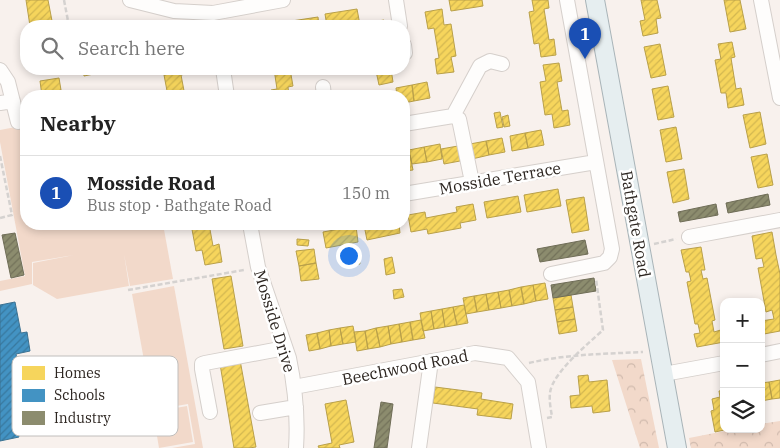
<!DOCTYPE html>
<meta charset="utf-8">
<style>
:root{--surface:#fff;--page:#f6f6f6;--text:#222;--muted:#767676;--line:#e0e0e0;--accent:#736c68}
body{margin:0;font-family:"IBM Plex Serif",serif;background:var(--page);color:var(--text)}
.controls{position:absolute;right:15px;bottom:15px;display:grid;overflow:hidden;border-radius:10px;box-shadow:0 2px 8px #0003}
.controls button{width:45px;height:45px;display:grid;place-items:center;padding:0;border:0;border-bottom:1px solid var(--line);background:var(--surface);color:var(--text);font:25px sans-serif}
.you{position:absolute;left:348px;top:255px;width:18px;height:18px;margin:-12px;border:4px solid #fff;border-radius:50%;background:#1a73e8;box-shadow:0 0 0 8px #1a73e833}
.badge{display:grid;place-items:center;width:32px;height:32px;border-radius:50%;background:var(--accent);color:#fff;font-size:16px;font-weight:700}
.pin{position:absolute;translate:-50% -41px;filter:drop-shadow(0 1px 2px #0008)}
.pin::after{content:'';position:absolute;top:26px;width:18px;height:15px;background:inherit;clip-path:polygon(0 0,100% 0,50% 100%)}
.list{margin:0;padding:0;list-style:none}
h2{display:flex;justify-content:space-between;align-items:center;height:65px;margin:0;padding:0 20px;font-size:21px}
h2 small{font-size:16px;font-weight:400;color:var(--muted)}
.list li{display:grid;grid-template-columns:32px 1fr auto;gap:15px;align-items:center;box-sizing:border-box;height:75px;padding:0 20px;border-top:1px solid var(--line)}
.list b{display:block;font-size:19px;white-space:nowrap}
.list p{margin:0;font-size:16px;white-space:nowrap;color:var(--muted)}
.list em{font-size:16px;font-style:normal;color:var(--muted)}
.icon{flex:none;width:28px;height:28px;fill:none;stroke:currentColor;stroke-width:2;stroke-linecap:round;stroke-linejoin:round}
.map{position:relative;flex:none;width:780px;height:448px;overflow:hidden}
.search{position:absolute;background:var(--surface);box-shadow:0 2px 8px #0003;left:20px;top:20px;width:390px;height:55px;display:flex;align-items:center;gap:12px;box-sizing:border-box;padding:0 18px;border-radius:20px;color:var(--muted);font-size:19px}
.panel{position:absolute;background:var(--surface);box-shadow:0 2px 8px #0003;left:20px;top:90px;width:390px;height:140px;border-radius:20px}
.map>svg:first-child{display:block}
.green{fill:#f2d9ca}
.forest{fill:url(#forest-crowns)}
.homes{fill:url(#homes-hatch);stroke:#b9a04a}
.schools{fill:url(#schools-hatch);stroke:#3c7292}
.industry{fill:url(#industry-hatch);stroke:#6f6d57}
.lines{fill:none;stroke-linecap:round;stroke-linejoin:round}
.minor-casing{stroke:#d5cfcb;stroke-width:16}
.major-casing{stroke:#a9b4b8;stroke-width:20}
.path{stroke:#d5d2d0;stroke-width:2.5;stroke-dasharray:5 2.5;stroke-linecap:butt}
.minor{stroke:#fefdfc;stroke-width:14}
.major{stroke:#e6eef0;stroke-width:18}
.labels{text-anchor:middle;stroke-width:5;stroke-linejoin:round;paint-order:stroke}
.street-label{font-size:16px;fill:#2c2520;stroke:#fff}
.key{fill:#fff;stroke:#c0bebc;stroke-width:1}
.key-label{font-size:14px;fill:#2c2520}
</style>
<div class="map">
<svg width="780" height="448" viewBox="0 0 780 448">
<defs>
<pattern id="forest-crowns" width="20" height="18" patternUnits="userSpaceOnUse" patternTransform="scale(1.25)"><rect width="20" height="18" fill="#f2d9ca"/><path d="M2 6a3 3 0 1 1 6 0M12 15a3 3 0 1 1 6 0" fill="none" stroke="#d0baad"/></pattern>
<pattern id="homes-hatch" width="6" height="6" patternUnits="userSpaceOnUse" patternTransform="scale(1.25)"><rect width="6" height="6" fill="#f6d55c"/><path d="M-1 1l2-2M0 6l6-6M5 7l2-2" fill="none" stroke="#d3b750"/></pattern>
<pattern id="schools-hatch" width="6" height="6" patternUnits="userSpaceOnUse" patternTransform="scale(1.25)"><rect width="6" height="6" fill="#4393c3"/><path d="M-1 1l2-2M0 6l6-6M5 7l2-2" fill="none" stroke="#38789e"/></pattern>
<pattern id="industry-hatch" width="6" height="6" patternUnits="userSpaceOnUse" patternTransform="scale(1.25)"><rect width="6" height="6" fill="#8c8c6e"/><path d="M-1 1l2-2M0 6l6-6M5 7l2-2" fill="none" stroke="#73725a"/></pattern>
</defs>
<rect width="100%" height="100%" fill="#f8f1ed"/>
<path class="green" d="M26,125V224H163L173,279L130,286L124,254L129,286L57,299L33,285V263L74,255L32,262V284L0,291V281L25,276L0,142V130Z
M174,286L203,448H172L195,444L188,404L153,410L132,294Z
M187,406L193,442L159,448L153,412Z"/>
<path class="forest" d="M641,359L659,448H640L612,360Z
M780,421V448H691L689,438L735,429H761V424Z"/>
<path class="homes" d="M26,0H48L53,26H30Z
M449,0H482L483,6L451,11Z
M532,0H548L549,8L544,9L549,40L554,39L556,55L541,57L539,43L534,44L529,12L534,11Z
M641,0H657L661,18L656,19L658,33L643,36L640,21L645,20Z
M724,0H740L746,29L730,32Z
M357,9L360,25L327,26L325,14Z
M442,9L444,25L451,24L456,56L451,57L454,72L437,74L435,59L439,58L434,28L428,29L425,12Z
M318,17L319,26H285V22Z
M384,20L385,26H368L367,23Z
M732,42L735,57L731,58L736,89L741,88L744,105L728,108L726,93H721L715,60L721,59L718,44Z
M660,44L666,75L651,78L644,47Z
M559,63L562,81L557,82L562,111L568,110L570,125L554,128L552,114L545,115L540,82L546,81L543,65Z
M83,69H118L84,76Z
M170,69H186V74L181,75L185,96H168L164,75L170,74Z
M274,69H290L293,86L288,87L289,96H272L271,90L277,89Z
M370,69H391L393,82L379,85L376,71H370Z
M59,78L62,96H42L40,81Z
M427,82L430,98L414,101L412,85Z
M412,85L414,101L404,103V96H397L396,88Z
M668,86L674,117L658,120L652,89Z
M500,112L503,127L497,128L494,113Z
M760,112L766,144L750,148L743,115Z
M508,115L510,126L504,127L502,117Z
M676,127L682,159L666,162L660,130Z
M541,130L544,145L528,148L525,133Z
M525,133L528,148L512,151L510,136Z
M502,138L505,152L489,155L486,141Z
M486,141L489,155L472,159L470,144Z
M440,144L442,159L427,162L424,147Z
M458,146L460,161L444,164L441,149Z
M424,147L427,162L412,164L409,150Z
M767,154L773,185L758,188L751,157Z
M410,155L413,170L404,171V156Z
M684,169L689,199L673,203L667,172Z
M558,189L561,206L527,212L524,195Z
M518,196L521,212L487,218L484,202Z
M584,197L589,230L572,233L566,200Z
M473,204L476,220L460,223L461,228L428,234L427,229L411,232L408,215L425,212L426,218L457,212L456,207Z
M191,224H209L213,246L219,244L222,262L205,265L202,250L196,251Z
M371,224H399L400,233L367,240L364,225Z
M356,226L358,242L326,248L323,232Z
M772,232L776,255L780,274V331L764,334L761,321L774,319L772,310L766,312L758,268L764,267L762,258L756,259L752,236Z
M297,239L309,240L308,246L297,245Z
M701,247L705,270H701L703,279L707,278L715,320L712,321L714,332L724,329V342L697,347L694,334L700,333L698,324H695L687,282L691,281L689,272H686L681,250Z
M314,249L316,263L299,266L296,251Z
M358,252L360,264L354,265L352,253Z
M392,257L395,273L386,275L384,259Z
M316,263L319,279L301,281L299,266Z
M231,276L243,346L224,349L212,279Z
M545,283L548,299L536,301L533,285Z
M533,285L536,301L524,304L521,287Z
M521,287L524,304L512,306L509,290Z
M402,289L404,297L394,299L393,290Z
M509,290L512,306L501,308L498,292Z
M498,292L501,308L489,310L486,294Z
M486,294L489,310L477,312L474,296Z
M571,295L573,307L555,310L553,298Z
M474,296L477,312L466,314L463,298Z
M464,305L468,323L457,325L453,307Z
M453,307L457,325L445,327L442,309Z
M573,307L575,319L557,322L555,310Z
M442,309L445,327L434,329L431,311Z
M431,311L434,329L423,331L420,313Z
M575,319L577,331L559,334L557,322Z
M421,320L425,338L413,340L410,322Z
M410,322L413,340L402,342L399,324Z
M399,324L402,342L391,344L388,326Z
M353,326L356,342L343,344L340,328Z
M388,326L391,344L380,347L376,328Z
M340,328L343,344L331,346L329,330Z
M376,328L380,347L368,349L365,331Z
M329,330L331,346L320,349L317,333Z
M365,331L368,349L357,351L354,332Z
M317,333L320,349L309,351L306,335Z
M240,360L256,447L249,448H234L220,364Z
M588,375L589,382L607,380L610,411L593,413L592,406L571,408L570,396L580,395L578,376Z
M780,380V398L772,399L769,382Z
M769,382L772,399L761,401V383Z
M435,387L482,393L481,399L513,404L511,419L477,415L478,409L433,403Z
M724,390V429H729L715,432L711,411L714,410L712,399L720,397L719,391Z
M346,400L354,442L339,445L340,448H319L318,446L332,443L325,404Z"/>
<path class="schools" d="M15,302L21,333L27,332L30,351L16,354L25,402L34,400L36,413L55,410L51,390L133,375L141,415L57,431L55,424L18,432L19,437L0,441V305Z"/>
<path class="industry" d="M768,194L770,205L728,213L726,203Z
M716,204L718,215L680,222L678,212Z
M15,233L24,275L11,278L2,235Z
M585,240L588,254L540,262L537,249Z
M594,278L596,291L553,298L551,285Z
M381,402L393,404L387,448H374Z"/>
<g class="lines">
<g class="minor-casing">
<path id="minor" d="M130,0L174,11L213,13L283,0
M396,0L400,26
M761,0L780,98
M404,45L405,53
M223,69L227,96
M0,70L8,82L18,122
M323,87L324,96
M0,103L13,101
M453,116L480,66L490,61L502,64
M404,124L453,116L459,119L472,182
M404,194L596,162
M250,224L258,267L289,358C295,387 298,418 296,448
M689,237L780,220
M551,274L604,263L610,257L612,249L567,0
M761,355L780,351
M664,374L724,363
M294,387L475,353L508,358L528,382L539,448
M210,412L202,369V364L205,363L285,348
M260,413L296,407
M419,448L431,361"/>
</g>
<g class="major-casing">
<path id="major" d="M595,0L677,448"/>
</g>
<path class="path" d="M64,0L69,26
M0,156L12,215L0,218
M654,244L676,239
M128,290L244,270
M529,363C567,354 604,354 643,352
M547,418L552,417C551,410 549,401 550,393C552,373 588,344 603,330L596,279"/>
<use href="#minor" class="minor"/>
<use href="#major" class="major"/>
</g>
<g class="labels">
<g class="street-label">
<text transform="translate(500 178) rotate(-10)" y="6">Mosside Terrace</text>
<text transform="translate(636 224) rotate(80)" y="6">Bathgate Road</text>
<text transform="translate(275 321) rotate(73)" y="6">Mosside Drive</text>
<text transform="translate(405 367) rotate(-11)" y="6">Beechwood Road</text>
</g>
</g>
<rect x="12" y="356" width="166" height="80" rx="8" class="key"/>
<rect x="22" y="366" width="23" height="14" fill="#f6d55c"/>
<rect x="22" y="389" width="23" height="13" fill="#4393c3"/>
<rect x="22" y="411" width="23" height="14" fill="#8c8c6e"/>
<g class="key-label">
<text x="54" y="378">Homes</text>
<text x="54" y="400">Schools</text>
<text x="54" y="423">Industry</text>
</g>
</svg>
<div class="controls">
<button>+</button>
<button>−</button>
<button><svg class="icon" aria-label="layers" viewBox="0 0 24 24"><path d="M12 4l9 5-9 5-9-5zM3 14l9 5 9-5"/></svg></button>
</div>
<div class="you"></div>
<div class="pin badge" style="left:585px;top:59px;background:#1a4fb4">1</div>
<div class="search"><svg class="icon" aria-label="search" viewBox="0 0 24 24"><circle cx="10" cy="10" r="6"/><path d="M15 15l6 6"/></svg>Search here</div>
<section class="panel">
<h2>Nearby<small></small></h2>
<ul class="list">
<li><span class="badge" style="background:#1a4fb4">1</span><div><b>Mosside Road</b><p>Bus stop · Bathgate Road</p></div><em>150 m</em></li>
</ul>
</section>
</div>
